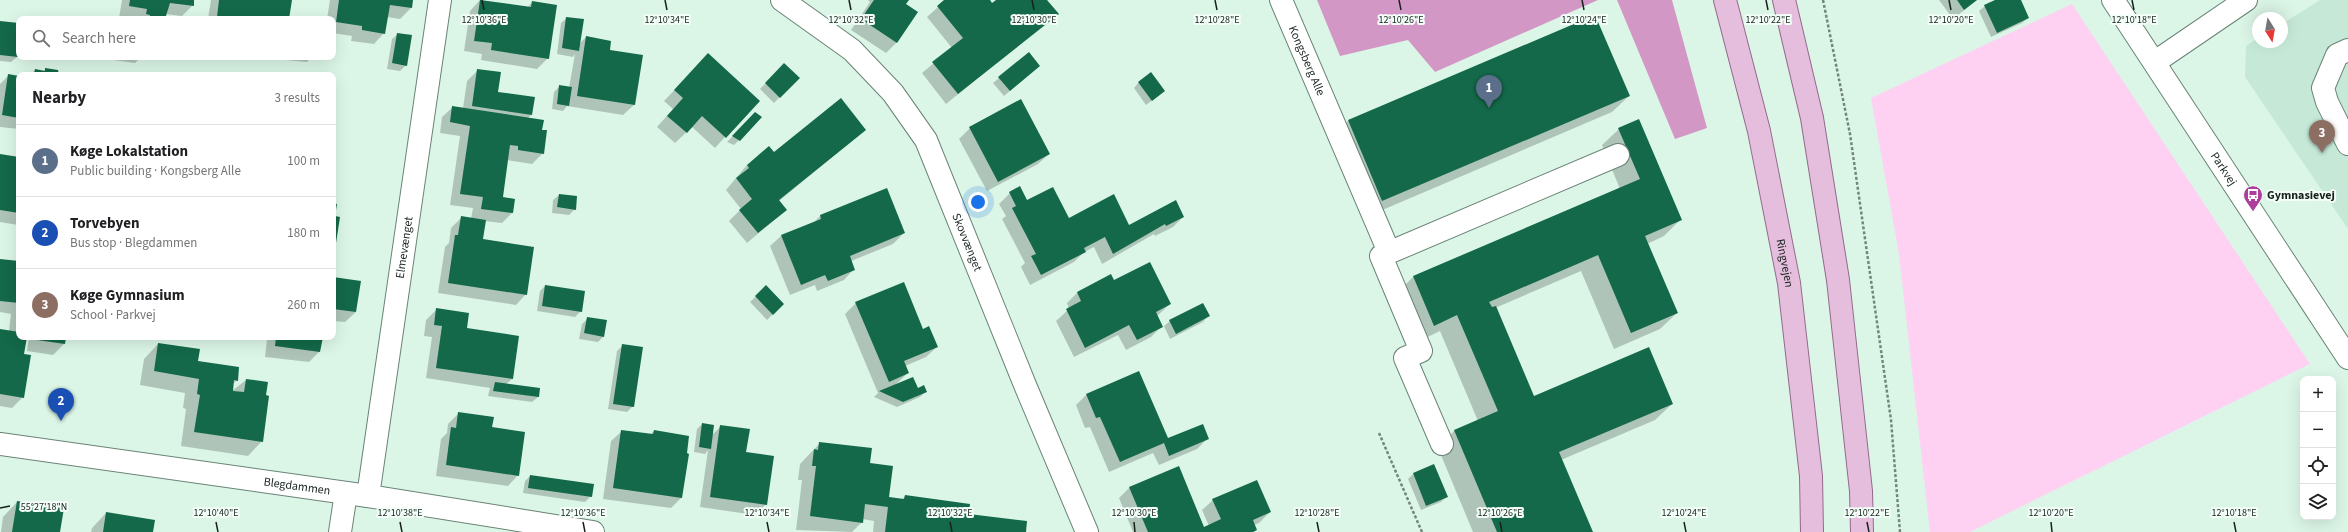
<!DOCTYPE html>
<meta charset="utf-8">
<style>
:root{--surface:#fff;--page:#f2f2f2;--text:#202124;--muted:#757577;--line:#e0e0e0;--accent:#2563eb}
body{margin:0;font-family:"Source Sans 3",sans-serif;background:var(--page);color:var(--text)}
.controls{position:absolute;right:12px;bottom:12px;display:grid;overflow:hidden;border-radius:8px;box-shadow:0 4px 16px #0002}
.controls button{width:36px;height:36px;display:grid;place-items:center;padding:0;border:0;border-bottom:1px solid var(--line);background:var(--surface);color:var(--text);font:20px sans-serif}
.compass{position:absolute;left:2252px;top:12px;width:36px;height:36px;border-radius:50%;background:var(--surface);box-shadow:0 4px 16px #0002;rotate:169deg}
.you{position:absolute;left:978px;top:202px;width:14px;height:14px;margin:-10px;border:3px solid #fff;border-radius:50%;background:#1a73e8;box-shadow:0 0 0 6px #1a73e833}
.badge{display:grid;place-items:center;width:26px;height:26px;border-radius:50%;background:var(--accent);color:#fff;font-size:13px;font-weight:700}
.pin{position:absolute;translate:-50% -33px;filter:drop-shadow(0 1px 2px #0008)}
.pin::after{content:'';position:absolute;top:21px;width:14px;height:12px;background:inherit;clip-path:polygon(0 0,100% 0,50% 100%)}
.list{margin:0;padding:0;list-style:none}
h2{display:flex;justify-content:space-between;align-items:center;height:52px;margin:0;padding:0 16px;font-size:17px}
h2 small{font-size:13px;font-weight:400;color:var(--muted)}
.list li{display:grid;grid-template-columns:26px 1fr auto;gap:12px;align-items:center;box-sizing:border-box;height:72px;padding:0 16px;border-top:1px solid var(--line)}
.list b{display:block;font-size:15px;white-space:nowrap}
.list p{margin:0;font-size:13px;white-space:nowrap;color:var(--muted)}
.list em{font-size:13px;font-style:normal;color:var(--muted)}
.icon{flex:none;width:22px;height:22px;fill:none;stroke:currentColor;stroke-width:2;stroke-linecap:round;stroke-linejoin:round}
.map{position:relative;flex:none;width:2348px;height:532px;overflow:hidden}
.search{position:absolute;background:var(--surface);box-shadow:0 4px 16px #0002;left:16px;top:16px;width:320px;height:44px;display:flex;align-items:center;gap:10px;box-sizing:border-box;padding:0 14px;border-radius:8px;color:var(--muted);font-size:15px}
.panel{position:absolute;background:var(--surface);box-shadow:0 4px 16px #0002;left:16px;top:72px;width:320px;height:268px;border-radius:8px}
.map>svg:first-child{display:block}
.built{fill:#c6e9d7}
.green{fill:#fed1f3}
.forest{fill:#d397c5}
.shadow{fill:#0003}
.building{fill:#136949}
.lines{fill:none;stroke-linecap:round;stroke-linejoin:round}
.minor-casing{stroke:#6a8376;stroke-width:24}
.major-casing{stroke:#936a8b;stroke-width:24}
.path{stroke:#74867c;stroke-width:2.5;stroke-dasharray:3 2;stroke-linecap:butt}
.minor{stroke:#fff;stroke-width:22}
.major{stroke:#e6bedd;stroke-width:22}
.ticks{fill:none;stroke:#17211c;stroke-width:1.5}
.labels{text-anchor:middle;stroke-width:4;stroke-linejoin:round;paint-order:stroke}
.street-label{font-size:12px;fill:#17211c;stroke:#f4fef9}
.poi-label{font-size:12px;font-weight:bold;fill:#17211c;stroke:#f4fef9;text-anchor:start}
.ticks-label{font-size:10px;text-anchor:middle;fill:#17211c;stroke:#f4fef9;stroke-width:4;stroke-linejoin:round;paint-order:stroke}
</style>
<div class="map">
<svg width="2348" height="532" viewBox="0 0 2348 532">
<rect width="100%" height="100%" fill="#dbf6e7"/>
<path class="built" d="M2320,0H2348V229L2245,77L2246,46L2258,38V42H2282V24Z"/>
<path class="green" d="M2072,4L2310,364L1970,532H1930L1899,254L1871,98Z"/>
<path class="forest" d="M1317,0H1598L1435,72L1408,40L1340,56Z
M1617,0H1672L1707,128L1675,139Z"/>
<path class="shadow" d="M122,0H193V5L182,16L166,14L164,19H115L119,18Z
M211,0H287L288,19H208Z
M330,0H412L411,8L400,19L387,17L384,33L374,44L351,41L352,36L333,33V19H327Z
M480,0L527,8L532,2L548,58L537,69L481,60L482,54L464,51L470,11Z
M868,0H907L904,5L897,42L886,53L851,30L870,2Z
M946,0H989L992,5L998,0H1046L1057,14L946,104L922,73L952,48L927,17Z
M1939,0H1977L1953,19Z
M1997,0H2020L2028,18L2022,23L1991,37L1979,11L1985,6Z
M567,18L579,44L586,37L608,51L634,105L623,115L567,106L563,111L552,109L554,92L560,86L569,88L575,54L573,57L557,54L561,23Z
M0,22L19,24L17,57L11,62L0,61Z
M398,34L406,65L400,71L387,69L392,39Z
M106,57H141L135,63L106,59Z
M285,57H312L307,62L285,60Z
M784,64L798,78L774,103L760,89Z
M698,65L725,137L715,148L692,127L675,143L657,127L673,109L664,101Z
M46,69L58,75H30L35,70L43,71Z
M478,70L497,92L531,115L528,118L541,130L543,153L532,164L507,160L501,198L512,213L502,223L484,221L482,240L526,294L516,305L438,293L445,247L449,243L451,228L462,217L471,219L473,208L450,205L460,136L440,133L442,117L453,107L463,108L467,81Z
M1033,71L1004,96L993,83L999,78Z
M9,75L19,77V129L0,127V84Z
M1139,82L1164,91L1146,105L1134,88Z
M1629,96L1612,112L1366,217L1332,137L1348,121Z
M1020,101L1049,154L1038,164L987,191L959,139L970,128Z
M755,113L739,140L734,145L727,142Z
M1619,129L1680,220L1664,236L1647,244L1677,313L1660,329L1614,349L1581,271L1495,308L1533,398L1672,404L1655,420L1561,460L1591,532H1473L1438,448L1454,431L1478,421L1440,331L1417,342L1397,293L1413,277L1620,189L1602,145Z
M865,130L779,201L786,210L747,243L729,221L741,209L726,190L747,165L774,153Z
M0,155L19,158L18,225L0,222Z
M1010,193L1069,219L1129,226L1183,217L1173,227L1155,236L1154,234L1102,264L1094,247L1084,252L1074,262L1030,285L1021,267L1025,263L1002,219L1006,216L999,204Z
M559,195L575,209L569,215L552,213L553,200Z
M333,204L336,205L334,217L339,218L333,256Z
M820,216L904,233L893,244L851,261L854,269L844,280L817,291L815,285L790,295L770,246L781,236L813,223Z
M0,260L19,262V337H26L23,355V397L12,408L0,406V330L9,331L11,314L0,312Z
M1110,275L1113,282L1170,304L1157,316L1162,326L1151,337L1126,350L1118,335L1074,357L1056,321L1069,309L1067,303L1077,293Z
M333,278L356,312L345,322L333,321Z
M545,286L581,311L575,317L537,311L540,291Z
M766,287L783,304L767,320L750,302Z
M856,303L923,330L937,347L926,357L905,366L908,373L895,385L925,392L920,397L897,407L874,397L878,393L845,314Z
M437,309L465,329L512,379L506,384L539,389L538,397L532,402L488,396L490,388L426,378L432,337L424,336L426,320Z
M1208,316L1203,322L1170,339L1164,326L1170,321Z
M588,318L603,337L598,342L579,339L582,324Z
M29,337H65L64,344L53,355L27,351Z
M256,337H322L319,352L309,362L265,357L267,340Z
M158,344L237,380L233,384L232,391L246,380L262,441L248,456L181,446L186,409L183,408L185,393L140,385L144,359Z
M623,345L633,406L627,412L608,409L617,351Z
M1086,395L1167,440L1208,438L1197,449L1159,465L1153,453L1109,472L1090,427L1085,428L1076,405Z
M459,413L491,428L518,475L508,486L436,476L441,439L447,433L448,424Z
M702,424L712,435L721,426L745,453L766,504L755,515L700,507L708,450L705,454L694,452L697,429Z
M622,431L650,435L654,431L682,497L671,508L603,499L611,441Z
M820,443L869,464L888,498L902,500L905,496L1025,532H873L874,521L862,519V522L852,532L796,530L802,480H798L800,464Z
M1178,467L1204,528L1209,526L1202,510L1213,500L1270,512L1259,523L1254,525L1255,530L1254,532H1133L1119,498L1129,488Z
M1413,474L1447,496L1441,502L1421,510L1408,479Z
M530,476L591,496L585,502L523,493L525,481Z
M17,502L59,532H1L3,517Z
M106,513L152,532H91L92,528Z"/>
<path class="building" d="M130,0H194V6L170,3L165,19H149L150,15L146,14L147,9L129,6Z
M219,0H292L289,19H232L217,17Z
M339,0H413L412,8L390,5L385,34L362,30V26L336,22Z
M480,0L531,7L532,1L557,5L549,59L491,50L492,43L474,41Z
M874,0H909L906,4L918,12L897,43L861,19Z
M944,0H990L992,3L996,0H1047L1059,14L958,94L932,62L963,38L937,6Z
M1957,0H1977L1964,10Z
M1995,0H2021L2029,18L1997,33L1984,5Z
M1595,15L1630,96L1382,201L1348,120Z
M566,17L584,19L579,51L562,48Z
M0,21L19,23L18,57L0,55Z
M397,33L412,35L407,66L392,63Z
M586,36L611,41L610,50L643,55L635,105L577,96Z
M1029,52L1040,66L1010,91L998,77Z
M708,53L760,101L726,138L702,116L687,133L667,116L683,98L674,90Z
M784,63L800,78L780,98L765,83Z
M45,68L58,70L59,75H34L35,69L45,71Z
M477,69L501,72L498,92L535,97L532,115L472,106Z
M1151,72L1165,91L1152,101L1138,82Z
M8,74L19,76V118L2,115Z
M559,85L572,87L569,106L557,104Z
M841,98L866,130L779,200L787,210L758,233L739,210L752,199L736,178L749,168L747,165L769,146L774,152Z
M1021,99L1050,154L998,182L969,127Z
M452,106L544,120L542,130H547L544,154L518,150V146L510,145L503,197L515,199L513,213L481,209L483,197L460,194L470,126L450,122Z
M755,112L762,117L740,141L732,136Z
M1639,119L1682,220L1645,236L1678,313L1631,333L1598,255L1489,302L1492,307L1496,306L1534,396L1649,347L1673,404L1559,452L1593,532H1497L1454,430L1498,411L1457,315L1434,326L1413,276L1640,179L1618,128Z
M0,154L19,157V213L0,210Z
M1020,186L1027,200L1053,187L1069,218L1114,194L1129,225L1176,200L1184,217L1166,226L1165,224L1113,254L1105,237L1084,248L1086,252L1041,275L1031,256L1036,254L1012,208L1016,206L1009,192Z
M887,188L905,233L850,256L855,270L828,281L825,275L801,285L781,235L821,219L820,215Z
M559,194L577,196L576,210L557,207Z
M333,203L337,204L335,216L340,217L334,256Z
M461,216L486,220L483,239L534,247L527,295L448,283L455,235H458Z
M0,259L19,261V303L0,301Z
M1150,262L1171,304L1156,312L1163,327L1137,340L1129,325L1085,348L1066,309L1081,301L1077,292L1111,274L1114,280Z
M333,277L361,281L356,312L333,309Z
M904,282L923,329L929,326L938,347L904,361L909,373L889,382L855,302Z
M545,285L585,291L582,312L542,306Z
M766,285L784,304L773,315L755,296Z
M1203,303L1210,316L1176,334L1169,320Z
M436,308L469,313L467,328L519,336L513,379L436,368L442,326L434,325Z
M587,317L607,320L604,337L584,333Z
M0,329L19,332V337H27L24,354L31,355L24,398L0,394Z
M38,337H66L65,344L37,340Z
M276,337H323L320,352L275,346Z
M158,343L200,349L198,361L239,367L238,381L234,380L233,391L244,392L246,379L268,382L266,395L269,396L263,442L194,432L200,395L197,394L199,379L154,371Z
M622,344L643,347L634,407L613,404Z
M1139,371L1168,438L1203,424L1209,439L1169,456L1164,443L1120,462L1100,417L1096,418L1086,394Z
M913,377L918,388L924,385L927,392L903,402L879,391Z
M495,382L540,388L539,397L493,391Z
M458,412L494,417L492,427L525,432L519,476L446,465L451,427L456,428Z
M702,423L714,425L711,449L699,447Z
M720,425L750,429L746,452L774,456L767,505L710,497Z
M621,430L653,434L654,430L689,436L687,453L689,454L682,498L613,488Z
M819,442L872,448L870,463L893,466L889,497L904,499L905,495L970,504L969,514L1027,521L1026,532H885L888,507L865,504L863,523L810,516L816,466H812L814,449L818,450Z
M1434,464L1448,497L1426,506L1413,473Z
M1179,466L1204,527L1221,519L1212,499L1257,480L1271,512L1253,520L1257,530L1253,532H1148L1129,487Z
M530,475L594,484L592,497L528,488Z
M17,501L64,508L60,532H12Z
M106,512L155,520L153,532H103Z"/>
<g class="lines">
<g class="minor-casing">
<g id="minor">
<path id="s1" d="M782,0L852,50L893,93L926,140L1025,385L1087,532"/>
<path id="s2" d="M1281,0L1389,252"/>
<path id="s3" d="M2113,0L2348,358"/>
<path d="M2348,50L2337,55L2323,88L2327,102L2348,144"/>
<path d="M2155,62L2246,0"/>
<path id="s4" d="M0,444L368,496L593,532"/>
<path d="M1442,444L1405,358L1421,351L1381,256L1618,155"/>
<path id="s5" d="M368,496L440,0"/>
<path d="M340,532L346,493"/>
</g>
</g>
<g class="major-casing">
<g id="major">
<path id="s6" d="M1725,0L1759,131L1789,283L1811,476L1812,532"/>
<path d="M1784,0L1812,118L1838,280L1861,491L1862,532"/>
</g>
</g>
<path class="path" d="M1823,0L1850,134L1891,420L1900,532
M1379,433L1422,532"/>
<use href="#minor" class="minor"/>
<use href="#major" class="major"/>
</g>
<path class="ticks" d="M482,0L484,10M665,0L667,10M849,0L851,10M1032,0L1034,10M1215,0L1217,10M1399,0L1401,10M1582,0L1584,10M1766,0L1768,10M1949,0L1951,10M2132,0L2134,10M0,508L10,506M216,522L218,532M400,522L402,532M583,522L585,532M767,522L769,532M950,522L952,532M1134,522L1135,532M1317,522L1319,532M1500,522L1502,532M1684,522L1686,532M1867,522L1869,532M2051,522L2052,532M2234,522L2236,532"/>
<defs>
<g id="bus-pin" transform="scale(1)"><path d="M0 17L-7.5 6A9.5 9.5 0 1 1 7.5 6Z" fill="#ad3e9b" stroke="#f4fef9"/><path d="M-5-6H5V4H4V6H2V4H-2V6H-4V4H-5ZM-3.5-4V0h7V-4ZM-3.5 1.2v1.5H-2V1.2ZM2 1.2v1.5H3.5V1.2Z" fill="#fff"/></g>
</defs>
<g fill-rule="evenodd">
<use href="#bus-pin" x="2253" y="195"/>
</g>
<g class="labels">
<g class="street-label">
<text dy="4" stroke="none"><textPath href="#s2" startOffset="66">Kongsberg Alle</textPath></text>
<text dy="4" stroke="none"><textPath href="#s3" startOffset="202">Parkvej</textPath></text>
<text dy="4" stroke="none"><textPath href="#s1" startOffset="313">Skovvænget</textPath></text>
<text dy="4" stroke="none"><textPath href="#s5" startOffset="251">Elmevænget</textPath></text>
<text dy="4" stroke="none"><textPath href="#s6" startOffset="270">Ringvejen</textPath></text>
<text dy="4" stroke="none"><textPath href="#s4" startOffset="300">Blegdammen</textPath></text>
</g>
<g class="poi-label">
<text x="2267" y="199">Gymnasievej</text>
</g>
</g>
<g class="ticks-label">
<text x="484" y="23">12°10'36"E</text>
<text x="667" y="23">12°10'34"E</text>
<text x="851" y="23">12°10'32"E</text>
<text x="1034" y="23">12°10'30"E</text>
<text x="1217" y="23">12°10'28"E</text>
<text x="1401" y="23">12°10'26"E</text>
<text x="1584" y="23">12°10'24"E</text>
<text x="1768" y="23">12°10'22"E</text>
<text x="1951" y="23">12°10'20"E</text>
<text x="2134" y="23">12°10'18"E</text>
<text x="44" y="510">55°27'18"N</text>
<text x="216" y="516">12°10'40"E</text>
<text x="400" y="516">12°10'38"E</text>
<text x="583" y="516">12°10'36"E</text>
<text x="767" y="516">12°10'34"E</text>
<text x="950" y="516">12°10'32"E</text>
<text x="1134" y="516">12°10'30"E</text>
<text x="1317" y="516">12°10'28"E</text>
<text x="1500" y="516">12°10'26"E</text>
<text x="1684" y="516">12°10'24"E</text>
<text x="1867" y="516">12°10'22"E</text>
<text x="2051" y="516">12°10'20"E</text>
<text x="2234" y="516">12°10'18"E</text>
</g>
</svg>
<div class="controls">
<button>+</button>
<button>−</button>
<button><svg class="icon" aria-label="locate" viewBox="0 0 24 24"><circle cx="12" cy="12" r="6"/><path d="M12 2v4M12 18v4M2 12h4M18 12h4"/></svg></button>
<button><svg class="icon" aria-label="layers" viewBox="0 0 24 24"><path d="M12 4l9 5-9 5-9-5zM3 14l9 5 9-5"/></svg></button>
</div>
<svg class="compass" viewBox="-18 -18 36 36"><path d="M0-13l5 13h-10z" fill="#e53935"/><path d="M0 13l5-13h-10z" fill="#757577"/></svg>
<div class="you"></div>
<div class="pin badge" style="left:1489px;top:108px;background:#5c6f8a">1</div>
<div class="pin badge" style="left:61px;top:421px;background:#1a4fb4">2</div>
<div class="pin badge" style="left:2322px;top:153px;background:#8d6e63">3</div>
<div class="search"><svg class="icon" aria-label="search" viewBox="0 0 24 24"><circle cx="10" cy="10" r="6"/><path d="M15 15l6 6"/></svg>Search here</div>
<section class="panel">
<h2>Nearby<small>3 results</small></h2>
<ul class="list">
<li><span class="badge" style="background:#5c6f8a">1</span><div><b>Køge Lokalstation</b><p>Public building · Kongsberg Alle</p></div><em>100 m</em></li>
<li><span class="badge" style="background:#1a4fb4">2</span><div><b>Torvebyen</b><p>Bus stop · Blegdammen</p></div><em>180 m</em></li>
<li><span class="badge" style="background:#8d6e63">3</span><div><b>Køge Gymnasium</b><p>School · Parkvej</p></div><em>260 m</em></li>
</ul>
</section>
</div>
